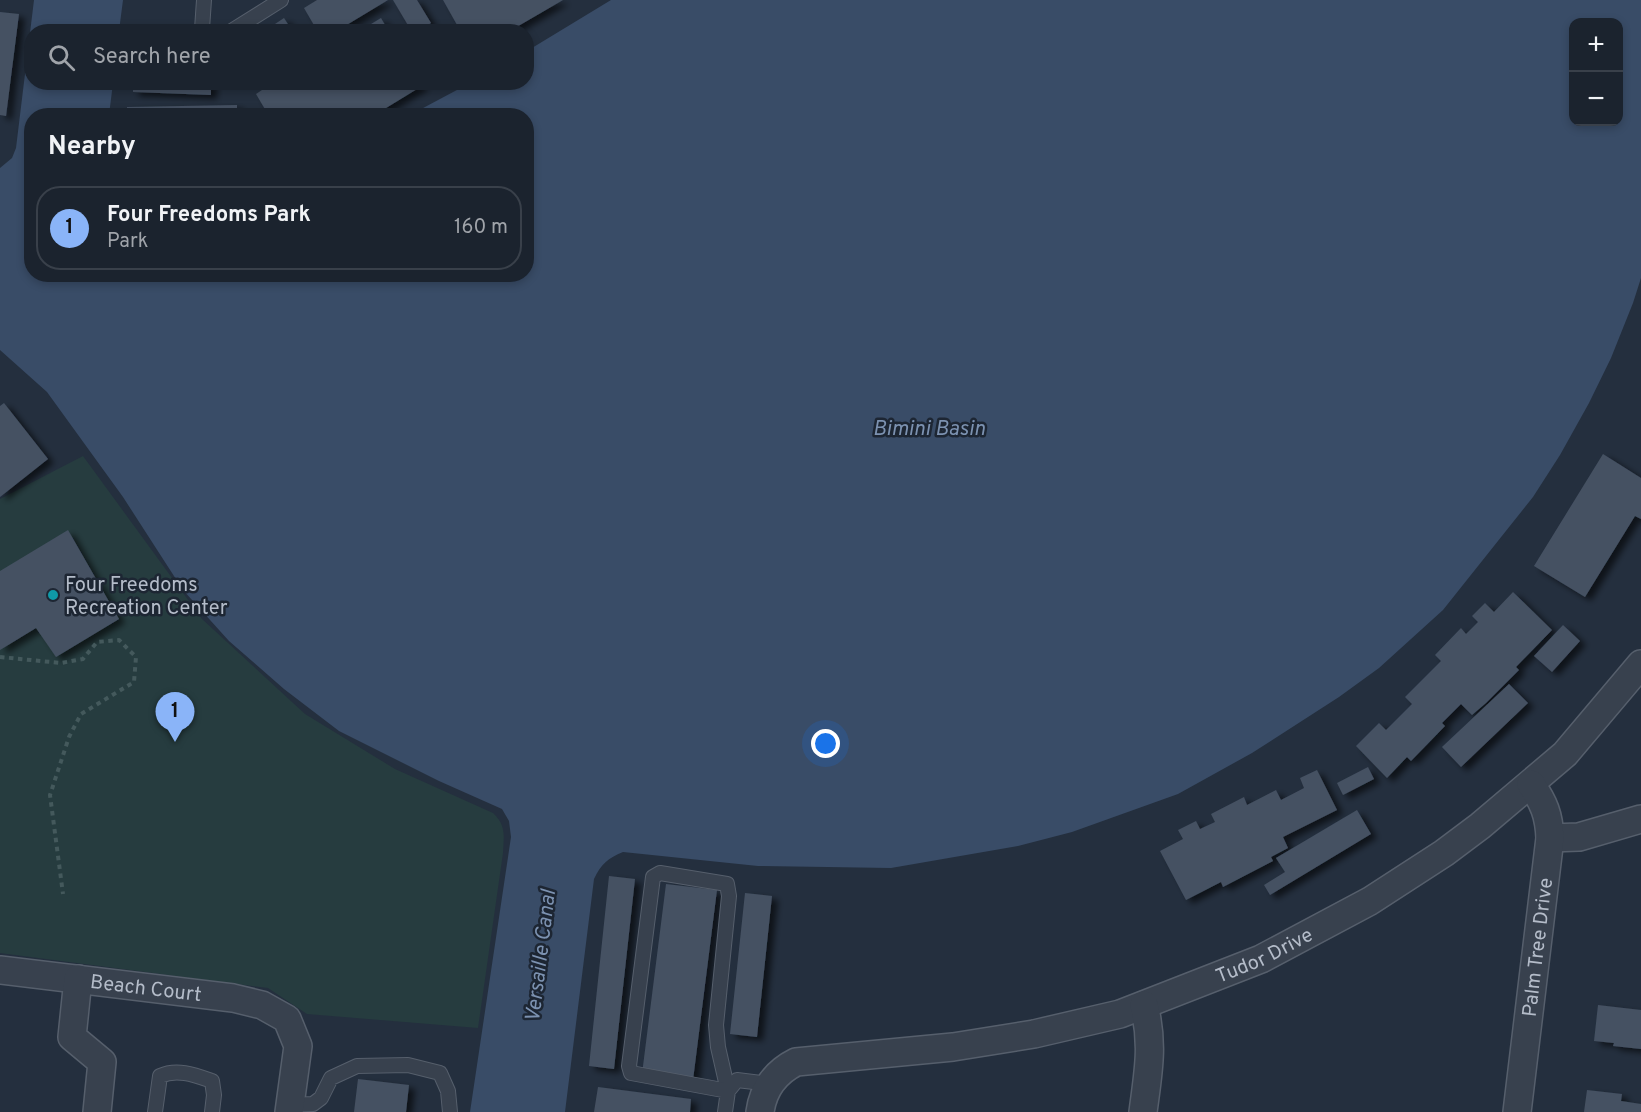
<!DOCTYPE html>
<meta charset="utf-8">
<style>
:root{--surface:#1b232e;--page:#282f3a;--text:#f1f3f6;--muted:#a0a4aa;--line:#39404a;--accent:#8ab4f8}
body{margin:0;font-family:Overpass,sans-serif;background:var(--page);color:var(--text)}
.controls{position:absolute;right:18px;top:18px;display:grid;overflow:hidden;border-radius:12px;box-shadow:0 3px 9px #0003}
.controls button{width:54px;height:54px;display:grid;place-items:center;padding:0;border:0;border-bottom:2px solid var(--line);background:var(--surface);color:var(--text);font:30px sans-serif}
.you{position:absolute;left:826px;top:744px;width:21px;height:21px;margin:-15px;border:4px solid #fff;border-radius:50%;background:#1a73e8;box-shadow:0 0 0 9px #1a73e833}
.badge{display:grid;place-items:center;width:39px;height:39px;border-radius:50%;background:var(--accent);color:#111;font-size:20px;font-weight:700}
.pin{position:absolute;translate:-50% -50px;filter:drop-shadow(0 2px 3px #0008)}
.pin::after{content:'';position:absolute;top:32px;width:21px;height:18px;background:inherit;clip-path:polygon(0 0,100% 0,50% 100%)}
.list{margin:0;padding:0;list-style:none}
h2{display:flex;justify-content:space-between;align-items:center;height:78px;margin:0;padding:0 24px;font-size:26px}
h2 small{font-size:20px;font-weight:400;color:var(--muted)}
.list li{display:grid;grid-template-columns:39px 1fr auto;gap:18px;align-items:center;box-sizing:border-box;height:84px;margin:0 12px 12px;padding:0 12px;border:2px solid var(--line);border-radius:24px}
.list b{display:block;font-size:22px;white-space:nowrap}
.list p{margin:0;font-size:20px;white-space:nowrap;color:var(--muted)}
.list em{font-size:20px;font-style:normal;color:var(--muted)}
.icon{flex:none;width:33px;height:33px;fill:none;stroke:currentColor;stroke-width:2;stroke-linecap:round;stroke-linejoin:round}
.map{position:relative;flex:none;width:1641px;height:1112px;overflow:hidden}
.search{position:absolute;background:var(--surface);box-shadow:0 3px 9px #0003;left:24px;top:24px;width:510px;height:66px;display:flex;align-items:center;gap:15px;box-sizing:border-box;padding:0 21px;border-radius:24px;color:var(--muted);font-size:22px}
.panel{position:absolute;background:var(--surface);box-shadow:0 3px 9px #0003;left:24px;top:108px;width:510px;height:174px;border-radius:24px}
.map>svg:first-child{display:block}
.green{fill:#263c3f}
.water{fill:#394c67;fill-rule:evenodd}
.building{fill:#455162;filter:url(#shadow)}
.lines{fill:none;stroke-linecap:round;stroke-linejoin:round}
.service-casing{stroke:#565f6c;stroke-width:16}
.minor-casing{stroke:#565f6c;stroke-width:30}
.path{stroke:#44595c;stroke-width:4;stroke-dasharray:4.5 4.5;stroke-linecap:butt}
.service{stroke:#38414e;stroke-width:14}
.minor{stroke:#38414e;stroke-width:27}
.culture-dot{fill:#0f9aa8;stroke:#1d2633;stroke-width:2}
.labels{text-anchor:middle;stroke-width:5;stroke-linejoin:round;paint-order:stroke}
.poi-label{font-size:20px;fill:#b4bcc9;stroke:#1d2633;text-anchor:start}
.street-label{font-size:20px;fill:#b4bcc9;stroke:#1d2633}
.water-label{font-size:21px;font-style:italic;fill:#7c92b1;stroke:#1d2633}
</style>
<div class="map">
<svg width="1641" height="1112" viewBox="0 0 1641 1112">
<defs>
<filter id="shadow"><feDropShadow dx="6" dy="4" stdDeviation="3" flood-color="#0009"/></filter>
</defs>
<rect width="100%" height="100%" fill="#242f3e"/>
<path class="green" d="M83,456L202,619L305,714L395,769L493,813C506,825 504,835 503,853L478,1028L307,1014L268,988L0,953V499Z"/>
<path class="water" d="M34,0H123L119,31L32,32V82L113,83L109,115L32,116V274H526V116L410,115L470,83L526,82L527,51L611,0H1641V278L1633,303L1611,358L1589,403L1560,455L1533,497L1443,610L1379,668L1339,697L1252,753L1178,794L1072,832L1018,846L891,868L758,866L623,852C608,858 601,864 594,879L565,1112H470L511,837L509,821L502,809L439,781L339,731L284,689L229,641L183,590L123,497L47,392L0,350V168L12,158L16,148ZM1574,22H1618V122H1574Z"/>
<path class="building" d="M317,0H388L335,32H318L304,8Z
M393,0H417L431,23L417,32H412Z
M443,0H563L508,32H461Z
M0,12L19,14L6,116L0,115Z
M284,18L293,32H263Z
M381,18L389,32H358Z
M133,82H211V95L133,92Z
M274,82H420L422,86L373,116H269L256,94Z
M237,105V116H127V107Z
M4,403L48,459L0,497V406Z
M1603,454L1641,478V519L1635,516L1585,597L1534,566Z
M68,530L119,619L56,657L36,628L0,650V571Z
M1513,592L1552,630L1516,667L1519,670L1486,703L1472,715L1461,704L1442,723L1445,726L1411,761L1407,757L1387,778L1356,746L1379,723L1386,730L1412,704L1405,697L1441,661L1435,655L1461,628L1466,634L1478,622L1472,616L1485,603L1494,612Z
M1563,625L1580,641L1552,672L1534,656Z
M1509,684L1528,703L1461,767L1442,747Z
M1368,767L1374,779L1343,795L1337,783Z
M1317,770L1337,810L1283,837L1288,848L1271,857L1273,861L1223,887L1221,882L1186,900L1160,851L1183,839L1178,830L1196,821L1200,829L1215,822L1211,814L1244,797L1247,805L1276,790L1281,800L1304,788L1300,778Z
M1357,810L1371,834L1270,895L1264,885L1285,872L1276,858Z
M609,876L635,879L614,1069L589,1066Z
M666,884L717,890L693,1080L642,1074Z
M745,893L772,896L757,1037L730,1034Z
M1598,1005L1641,1010V1049L1613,1046L1614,1043L1594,1041Z
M358,1079L409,1085L406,1112H354Z
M598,1087L691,1099L690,1112H594Z
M1587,1090L1622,1094L1621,1101L1641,1104V1112H1584Z"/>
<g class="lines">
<g class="service-casing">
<path id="service" d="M204,0L202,29L204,32
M230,32L281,0
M660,873L727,884L729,896L716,1025L718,1047L728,1091L631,1073L629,1066L653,877Z
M290,1105L313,1104L321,1098L331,1078L357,1066L408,1065L440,1073L448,1091L450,1112
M155,1112L160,1076C177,1068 195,1075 212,1081L214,1095L212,1112
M725,1112L728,1091L737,1080L770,1084"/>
</g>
<g class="minor-casing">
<g id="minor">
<path d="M1550,838L1579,837L1641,819"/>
<path id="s1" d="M0,970L233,998L262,1005L287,1019L298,1046L289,1112"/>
<path d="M78,979L72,1037L102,1062L97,1112"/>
<path id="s2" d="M760,1112C763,1089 776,1072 796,1062L953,1047L1034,1034L1120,1014L1261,959L1370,901L1444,853L1480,826L1565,754L1641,664"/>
<path d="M1143,1112C1148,1073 1154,1045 1144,1005"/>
<path id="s3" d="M1517,1112L1550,838C1549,815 1544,803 1531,784"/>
</g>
</g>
<path class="path" d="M0,657L61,663L83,659L97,642L119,640L136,657L134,682L81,714L69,737L50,795L63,894"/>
<use href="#service" class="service"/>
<use href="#minor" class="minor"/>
</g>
<circle class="culture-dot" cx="53" cy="595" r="6"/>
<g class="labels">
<g class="poi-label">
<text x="65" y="591">Four Freedoms<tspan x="65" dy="23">Recreation Center</tspan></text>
</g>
<g class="street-label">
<text dy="7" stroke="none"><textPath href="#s3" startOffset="166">Palm Tree Drive</textPath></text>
<text dy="7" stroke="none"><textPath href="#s2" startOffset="548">Tudor Drive</textPath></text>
<text dy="7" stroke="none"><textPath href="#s1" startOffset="147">Beach Court</textPath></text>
</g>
<g class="water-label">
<text x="929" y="435">Bimini Basin</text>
<text transform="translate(540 956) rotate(-83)" y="7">Versaille Canal</text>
</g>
</g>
</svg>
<div class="controls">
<button>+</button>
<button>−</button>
</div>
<div class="you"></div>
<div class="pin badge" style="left:175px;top:742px">1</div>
<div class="search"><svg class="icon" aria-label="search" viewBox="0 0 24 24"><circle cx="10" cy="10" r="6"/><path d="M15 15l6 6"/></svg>Search here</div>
<section class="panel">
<h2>Nearby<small></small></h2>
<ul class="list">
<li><span class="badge">1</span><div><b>Four Freedoms Park</b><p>Park</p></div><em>160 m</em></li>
</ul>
</section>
</div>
